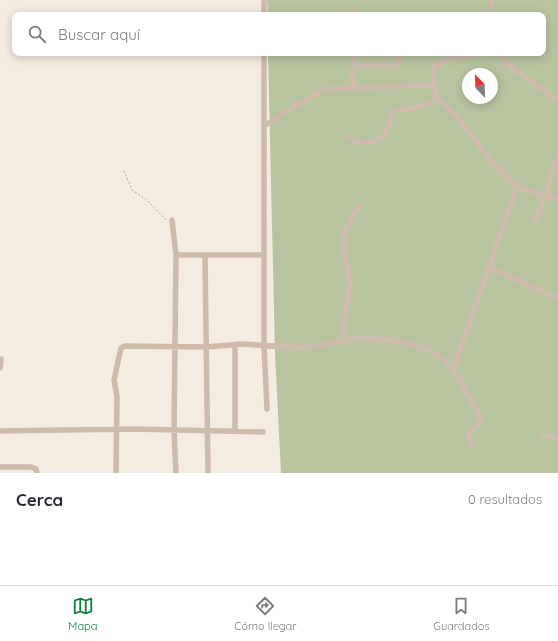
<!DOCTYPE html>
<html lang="es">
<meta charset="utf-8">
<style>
:root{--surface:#fff;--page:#f2f2f3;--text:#2b2b33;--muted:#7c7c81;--line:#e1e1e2;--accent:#0b8043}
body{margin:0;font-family:Quicksand,sans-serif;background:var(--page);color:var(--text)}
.compass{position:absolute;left:462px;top:68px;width:36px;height:36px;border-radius:50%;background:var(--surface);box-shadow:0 2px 10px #0003;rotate:337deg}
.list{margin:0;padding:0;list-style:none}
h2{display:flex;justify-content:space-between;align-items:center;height:52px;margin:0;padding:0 16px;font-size:17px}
h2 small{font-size:13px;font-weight:400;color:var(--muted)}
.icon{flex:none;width:22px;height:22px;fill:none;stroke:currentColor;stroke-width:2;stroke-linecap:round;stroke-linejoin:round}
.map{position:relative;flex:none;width:558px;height:473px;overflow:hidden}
.search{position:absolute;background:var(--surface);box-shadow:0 2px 10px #0003;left:12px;right:12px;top:12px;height:44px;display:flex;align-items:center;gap:10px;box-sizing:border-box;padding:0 14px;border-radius:8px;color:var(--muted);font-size:15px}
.sheet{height:112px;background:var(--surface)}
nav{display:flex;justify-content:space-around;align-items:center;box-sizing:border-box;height:56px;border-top:1px solid var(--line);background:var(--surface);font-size:11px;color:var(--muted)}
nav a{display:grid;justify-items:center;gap:2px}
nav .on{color:var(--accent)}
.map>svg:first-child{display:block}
.green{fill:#b8c4a0;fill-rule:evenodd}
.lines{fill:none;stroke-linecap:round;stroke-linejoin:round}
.path{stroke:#b9a596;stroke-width:1;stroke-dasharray:2 2;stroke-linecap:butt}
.street{stroke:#cdbbac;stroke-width:5.5}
</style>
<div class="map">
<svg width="558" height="473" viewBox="0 0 558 473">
<rect width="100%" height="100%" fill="#f4ebe1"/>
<path class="green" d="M267,0H558V473H281L275,353L268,53H543V15H268ZM468,74H492V98H468Z"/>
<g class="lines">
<path class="path" d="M124,171L132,190L147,200L167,221"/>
<path class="street" d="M264,0V15
M353,11V15
M488,15L492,0
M264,53V346L267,409
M484,53L451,59L433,67L434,85L438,98L456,116L492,162L517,187L558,199
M497,53L517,72L558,100
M354,65H398L400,62L398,53
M352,89L354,53
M264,126L324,89L434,85
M347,137L359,143L371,142L384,137L389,126L391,113L394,111L421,106L438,98
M172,220L176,255L174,431L176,473
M536,220L558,156
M176,255H264
M205,257L208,473
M489,268L558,298
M342,340L350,282L345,257V230L358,207
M0,368L1,359
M453,370L517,187
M0,431L132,429L263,432
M235,431V345
M543,435L558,438
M0,467H31L36,469L37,473
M116,473L117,396L114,380L121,348L125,346L206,347L242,344L306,348L342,340L362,338L399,341L427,349L444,360L453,370L481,417L480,423L468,434L471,446"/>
</g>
</svg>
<svg class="compass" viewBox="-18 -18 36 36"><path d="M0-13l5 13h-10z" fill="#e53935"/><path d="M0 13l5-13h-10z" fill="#7c7c81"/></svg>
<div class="search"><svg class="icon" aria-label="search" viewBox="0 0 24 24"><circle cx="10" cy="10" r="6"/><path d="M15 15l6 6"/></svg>Buscar aquí</div>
</div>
<section class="sheet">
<h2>Cerca<small>0 resultados</small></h2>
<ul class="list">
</ul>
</section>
<nav>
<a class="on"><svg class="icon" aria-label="map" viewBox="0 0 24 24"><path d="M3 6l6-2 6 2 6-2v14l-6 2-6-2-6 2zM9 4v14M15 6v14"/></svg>Mapa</a>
<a><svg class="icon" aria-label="directions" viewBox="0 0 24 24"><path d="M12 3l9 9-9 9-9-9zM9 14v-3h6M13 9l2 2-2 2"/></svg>Cómo llegar</a>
<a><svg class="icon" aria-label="saved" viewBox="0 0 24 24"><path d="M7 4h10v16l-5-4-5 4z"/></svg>Guardados</a>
</nav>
